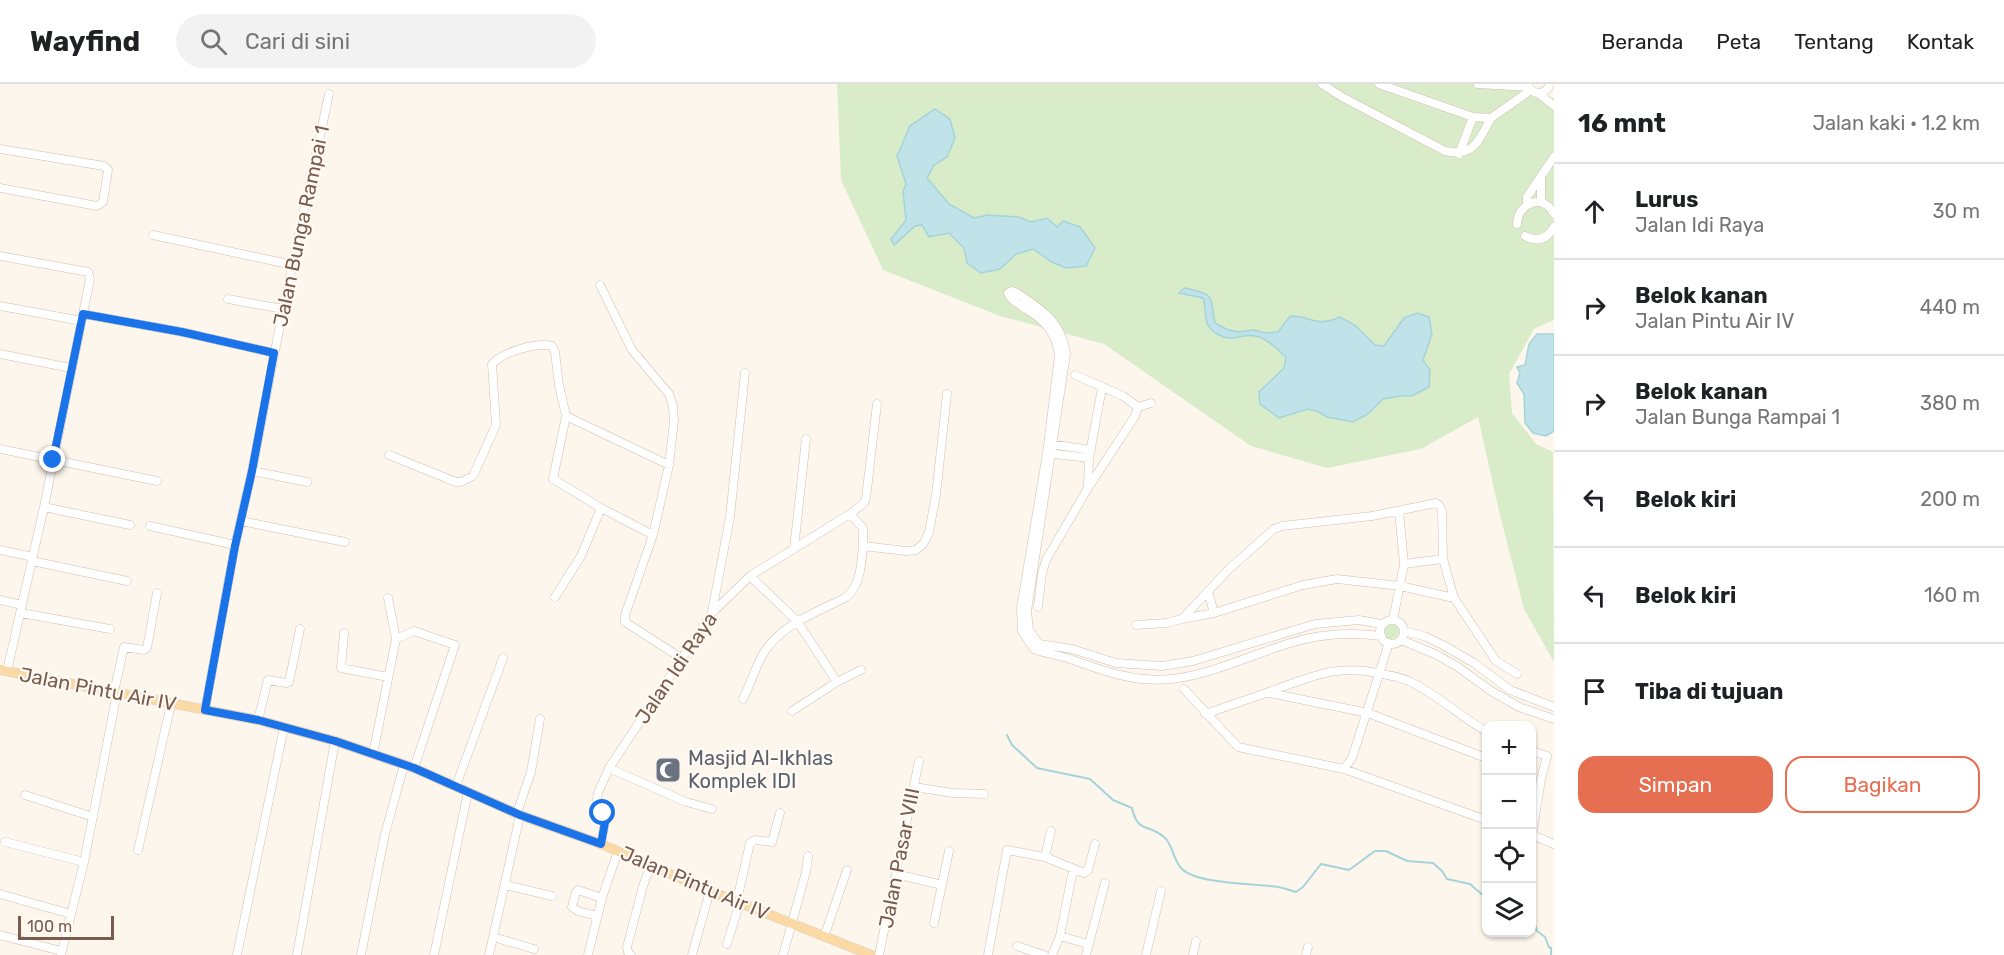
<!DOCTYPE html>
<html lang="id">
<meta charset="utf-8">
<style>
:root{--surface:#fff;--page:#f2f2f2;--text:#202124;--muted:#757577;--line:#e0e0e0;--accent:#e76f51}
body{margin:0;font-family:Rubik,sans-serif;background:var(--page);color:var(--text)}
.controls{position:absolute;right:18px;bottom:18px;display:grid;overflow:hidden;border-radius:12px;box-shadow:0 2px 4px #0004}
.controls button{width:54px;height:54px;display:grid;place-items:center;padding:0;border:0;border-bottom:2px solid var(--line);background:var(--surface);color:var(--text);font:30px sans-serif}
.scale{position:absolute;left:18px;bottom:15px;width:96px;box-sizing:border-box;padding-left:6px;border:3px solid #7a5c4d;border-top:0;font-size:16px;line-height:21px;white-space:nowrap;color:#7a5c4d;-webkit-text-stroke:4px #fffaf3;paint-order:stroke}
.stop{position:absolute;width:18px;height:18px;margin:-14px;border:4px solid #1a73e8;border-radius:50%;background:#fff}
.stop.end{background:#1a73e8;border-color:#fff;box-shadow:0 2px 6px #0008}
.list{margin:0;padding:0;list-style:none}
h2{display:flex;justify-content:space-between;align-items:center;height:78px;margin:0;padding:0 24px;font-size:26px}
h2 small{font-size:20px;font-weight:400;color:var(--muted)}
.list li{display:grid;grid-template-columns:39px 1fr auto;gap:18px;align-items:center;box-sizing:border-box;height:96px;padding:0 24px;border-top:2px solid var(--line)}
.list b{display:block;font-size:22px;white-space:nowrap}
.list p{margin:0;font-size:20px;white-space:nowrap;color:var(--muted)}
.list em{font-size:20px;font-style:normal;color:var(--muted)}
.actions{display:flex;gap:12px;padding:18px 24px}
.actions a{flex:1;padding:14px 0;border:2px solid var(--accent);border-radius:18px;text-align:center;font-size:21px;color:var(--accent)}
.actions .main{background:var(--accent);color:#fff}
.icon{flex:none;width:33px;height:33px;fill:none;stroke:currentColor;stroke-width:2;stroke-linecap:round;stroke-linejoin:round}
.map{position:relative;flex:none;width:1554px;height:871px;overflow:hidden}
header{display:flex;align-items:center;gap:36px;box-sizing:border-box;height:84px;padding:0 30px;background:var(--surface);border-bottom:2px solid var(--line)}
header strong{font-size:28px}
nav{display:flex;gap:33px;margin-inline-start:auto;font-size:21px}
.search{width:420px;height:54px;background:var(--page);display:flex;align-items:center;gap:15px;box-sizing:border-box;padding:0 21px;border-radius:33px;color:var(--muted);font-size:22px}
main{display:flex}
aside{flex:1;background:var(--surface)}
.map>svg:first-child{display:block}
.green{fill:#d8ecc9}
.water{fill:#bfe3e8;stroke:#a5d3da;stroke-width:1.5}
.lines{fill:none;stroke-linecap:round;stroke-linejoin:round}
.stream{stroke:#a5d3da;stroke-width:2}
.minor-casing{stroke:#d1beb0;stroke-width:9}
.major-casing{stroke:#dad1cd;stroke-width:10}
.minor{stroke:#fff;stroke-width:8}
.major{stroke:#fbd9a5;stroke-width:9}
.route{stroke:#1a73e8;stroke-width:8}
.labels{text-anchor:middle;stroke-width:4.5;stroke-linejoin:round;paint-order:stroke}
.street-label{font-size:20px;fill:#7a5c4d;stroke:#fffaf3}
.worship-label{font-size:20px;fill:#5b616d;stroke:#fffaf3;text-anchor:start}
</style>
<header>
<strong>Wayfind</strong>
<div class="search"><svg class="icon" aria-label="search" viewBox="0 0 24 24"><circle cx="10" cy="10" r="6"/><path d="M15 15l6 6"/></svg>Cari di sini</div>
<nav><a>Beranda</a><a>Peta</a><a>Tentang</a><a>Kontak</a></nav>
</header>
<main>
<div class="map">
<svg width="1554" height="871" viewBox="0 0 1554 871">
<rect width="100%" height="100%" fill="#fdf6ec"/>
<path class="green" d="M837,0H1507L1541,14H1554V236L1534,245L1509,290L1512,329L1536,360L1553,368L1554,578L1524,525L1499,427L1478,333L1421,365L1327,384L1251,362L1104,260L1000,232L883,186L841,96Z
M1383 547a8 8 0 1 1 16 0a8 8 0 1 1-16 0Z"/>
<path class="water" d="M935,25L950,35L955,54L947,73L934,81L927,94L949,120L974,134L988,131L1018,133L1032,138L1047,134L1057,143L1063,137L1080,143L1095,164L1086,182L1066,184L1052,178L1033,165L1016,170L1000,185L981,189L967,179L964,164L949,149L929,153L922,141L915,142L894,161L891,155L906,136L903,107L906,100L897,72L910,42Z
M1185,204C1217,211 1209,211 1215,239L1228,246L1239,248L1253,246L1266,249L1278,248L1290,232C1312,232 1315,244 1340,233L1355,241L1375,261L1384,262L1404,234L1418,229L1429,233L1432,250L1423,276L1430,286L1429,303L1412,312H1401L1383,315L1368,330L1353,338L1327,333L1319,328L1308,325L1279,334L1260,320L1259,308L1284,284L1286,273C1277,265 1267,254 1255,252C1247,250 1239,254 1232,254C1224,255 1211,248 1208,241C1204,233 1206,222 1203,214L1179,209Z
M1537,250H1554V347L1546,352L1533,349L1525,339L1524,310L1517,299L1520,289L1517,283L1525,281L1529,260Z"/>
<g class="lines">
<path class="stream" d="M1007,651L1012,661L1037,684L1090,695L1113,716L1132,724C1138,750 1148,739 1164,753C1173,760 1173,777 1182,785C1199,801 1255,799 1278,803C1284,804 1290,806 1296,808L1303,803L1321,780L1349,786L1375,767H1386L1407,777L1433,779L1442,787L1447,795L1470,800L1486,814
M1532,831L1537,847L1545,853L1549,863L1551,864V871"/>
<g class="minor-casing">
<path id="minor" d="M1322,0L1342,13L1445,67C1475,73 1478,57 1491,34
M1379,0L1473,33L1491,34L1531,6
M1478,0L1529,3
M1529,4C1536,12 1546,10 1550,0
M1538,9L1554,22
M0,65L104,82L108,86L103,118L97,122L0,104
M1459,70L1473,33
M1541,92V118
M1527,120V113L1554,73
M1517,140C1518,118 1544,109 1554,130
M153,151L293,181
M1525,152C1537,158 1547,156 1554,143
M0,172L88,188L90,195L83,230
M600,201L632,266L669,310L673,322L674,337L669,381L653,451L625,531V538L681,574
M228,215L283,225
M0,222L82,237
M0,270L71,284
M1138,323L1151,319
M566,332L669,381
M1049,360L1091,366
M0,365L157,397
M1047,369L1089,374
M389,371L456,398H461L473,392L496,341L492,280C504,268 535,258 552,262L555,268L559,301L566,332L553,395L601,424L653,451
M252,387L307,398
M1088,403L1089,374L1102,304
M44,423L130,441
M850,430L863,444V462L906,467L916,466L924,459L929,448L936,411L947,310
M241,437L345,458
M150,442L235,461
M794,465L806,355
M0,466L33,473
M32,477L127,497
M1404,480L1443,475
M750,492L797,537L837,598
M1208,507L1214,529
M555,513L581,472L601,424
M0,516L22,521
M1038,523L1042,490L1046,476L1088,404L1135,332L1138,323L1123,312L1075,291
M712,528L730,433L745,289
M21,529L110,545
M1182,535L1214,529L1303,501L1337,495L1400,502L1454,514
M1393,536L1404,480L1399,427
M1380 548a12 12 0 1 1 24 0a12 12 0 1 1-24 0Z
M1136,541L1166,539L1182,535L1229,485L1274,445L1282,442L1372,432L1436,419L1439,421L1442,427L1443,475L1454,514L1496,577L1517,590
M1404,547L1424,552L1443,561L1474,579L1510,606L1554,623
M344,549L341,584L388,593
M1381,552C1350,548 1319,550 1290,559C1251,571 1213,590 1172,595C1136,599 1103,587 1070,575C1058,571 1046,570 1034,565L1022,547L1021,524L1047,369L1059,272C1057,251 1044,235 1026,225C1019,220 1011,217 1008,209L1012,207L1015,208C1040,224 1062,238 1066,270L1027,527L1029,546L1039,560L1072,565L1116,579L1162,582L1193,577L1315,540L1359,536L1382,540
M396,555L414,547L455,561L414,684
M1401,556L1435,570L1458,583L1491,607L1519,623L1554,635
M7,587L44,423L83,230L182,248L274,269
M1184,605L1238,663L1344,685L1486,736
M114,608L124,563L144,566L147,564L157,509
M1269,609L1368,629L1486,674
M743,615C750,601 755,585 762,572C778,542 816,528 845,514C861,502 861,481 863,462
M205,626L235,461L252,387L283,225L329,10
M792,627L837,598L861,586
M1205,630C1225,623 1246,616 1266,609C1311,593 1338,578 1387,591C1394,592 1402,594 1409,597C1437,610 1459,632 1486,647
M258,636L268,596L286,599L289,598L300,545
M1532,667L1547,672L1541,695L1532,751L1554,760
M373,670L396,555L388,514
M609,684L686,718L712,725
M1344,685L1352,674L1389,559
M456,702L503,574
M914,703L953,709L984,710
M25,711L93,733
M517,729L531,688L540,635
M5,758L84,778
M601,760L605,738L597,715L598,709L609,684L712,529L750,492L850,430L864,419L866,414L877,320
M138,766L171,620
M1045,773L1051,747
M896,790L942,801
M505,801L552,812
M0,810L71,830
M737,816L750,759L755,756L772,758L780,729
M597,832L578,827L572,823L576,808L578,806L602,814
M934,839L949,767
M0,851L61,867
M1060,852L1088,860
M493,853L534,865
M824,853L847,786
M727,860L740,818
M1017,862L1044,871
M61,871L84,778L117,609
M237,871L284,643
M297,871L335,657
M361,871L385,750L404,681
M434,871L468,708
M489,871L520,731
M588,871L602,814L618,767
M631,871L628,868L627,863L643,802L651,780
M692,871L710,807
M783,871L806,788L808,772
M879,871L919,677
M988,871L1007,766L1045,773L1084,789L1088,786L1095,760
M1052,871L1060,852L1073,786
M1086,871L1105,799
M1146,871L1161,807
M1193,871L1196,857
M1306,871L1308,863"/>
</g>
<g class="major-casing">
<path id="major" d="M0,586L258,636L335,657L414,684L520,731L601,760L710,807L871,871"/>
</g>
<use href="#minor" class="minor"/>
<use href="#major" class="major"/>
</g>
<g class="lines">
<path class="route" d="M53,376L83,230L182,248L274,269L252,387L235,462L205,626L258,636L335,657L414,684L520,731L601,760L605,738L603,729"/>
</g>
<defs>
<g id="mosque-square" transform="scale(1.35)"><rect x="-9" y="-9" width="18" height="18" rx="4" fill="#6b7280" stroke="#fffaf3"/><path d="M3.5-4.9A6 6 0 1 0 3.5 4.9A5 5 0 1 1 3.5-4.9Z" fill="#fff"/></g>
</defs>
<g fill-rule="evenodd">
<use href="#mosque-square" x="668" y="686"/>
</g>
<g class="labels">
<g class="street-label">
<text transform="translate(301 142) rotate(-78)" y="7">Jalan Bunga Rampai 1</text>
<text transform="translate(676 584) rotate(-56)" y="7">Jalan Idi Raya</text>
<text transform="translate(98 605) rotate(11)" y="7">Jalan Pintu Air IV</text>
<text transform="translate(899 774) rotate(-79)" y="7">Jalan Pasar VIII</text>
<text transform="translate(695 799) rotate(23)" y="7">Jalan Pintu Air IV</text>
</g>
<g class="worship-label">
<text x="688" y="681">Masjid Al-Ikhlas<tspan x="688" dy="23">Komplek IDI</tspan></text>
</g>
</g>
</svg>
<div class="controls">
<button>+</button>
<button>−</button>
<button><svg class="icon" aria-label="locate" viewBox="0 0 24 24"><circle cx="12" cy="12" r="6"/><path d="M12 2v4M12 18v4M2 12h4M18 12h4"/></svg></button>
<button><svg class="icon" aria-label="layers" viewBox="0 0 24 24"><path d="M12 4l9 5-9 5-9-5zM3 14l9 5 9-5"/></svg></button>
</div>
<div class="scale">100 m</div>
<div class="stop" style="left:603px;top:729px"></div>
<div class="stop end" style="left:53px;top:376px"></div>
</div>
<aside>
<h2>16 mnt<small>Jalan kaki · 1.2 km</small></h2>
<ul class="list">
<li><svg class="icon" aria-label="ahead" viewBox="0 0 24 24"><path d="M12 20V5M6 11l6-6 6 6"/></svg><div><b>Lurus</b><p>Jalan Idi Raya</p></div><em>30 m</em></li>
<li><svg class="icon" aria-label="right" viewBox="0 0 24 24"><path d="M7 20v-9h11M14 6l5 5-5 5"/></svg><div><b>Belok kanan</b><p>Jalan Pintu Air IV</p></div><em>440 m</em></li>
<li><svg class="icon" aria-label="right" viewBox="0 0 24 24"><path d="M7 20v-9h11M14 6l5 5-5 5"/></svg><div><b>Belok kanan</b><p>Jalan Bunga Rampai 1</p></div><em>380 m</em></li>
<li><svg class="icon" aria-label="left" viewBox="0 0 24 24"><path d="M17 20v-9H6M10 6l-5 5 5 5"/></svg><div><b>Belok kiri</b></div><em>200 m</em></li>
<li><svg class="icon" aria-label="left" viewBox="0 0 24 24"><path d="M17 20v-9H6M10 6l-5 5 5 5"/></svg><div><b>Belok kiri</b></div><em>160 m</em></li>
<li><svg class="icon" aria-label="arrive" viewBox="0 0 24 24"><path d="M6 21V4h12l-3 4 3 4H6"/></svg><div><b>Tiba di tujuan</b></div></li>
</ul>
<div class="actions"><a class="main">Simpan</a><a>Bagikan</a></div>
</aside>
</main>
